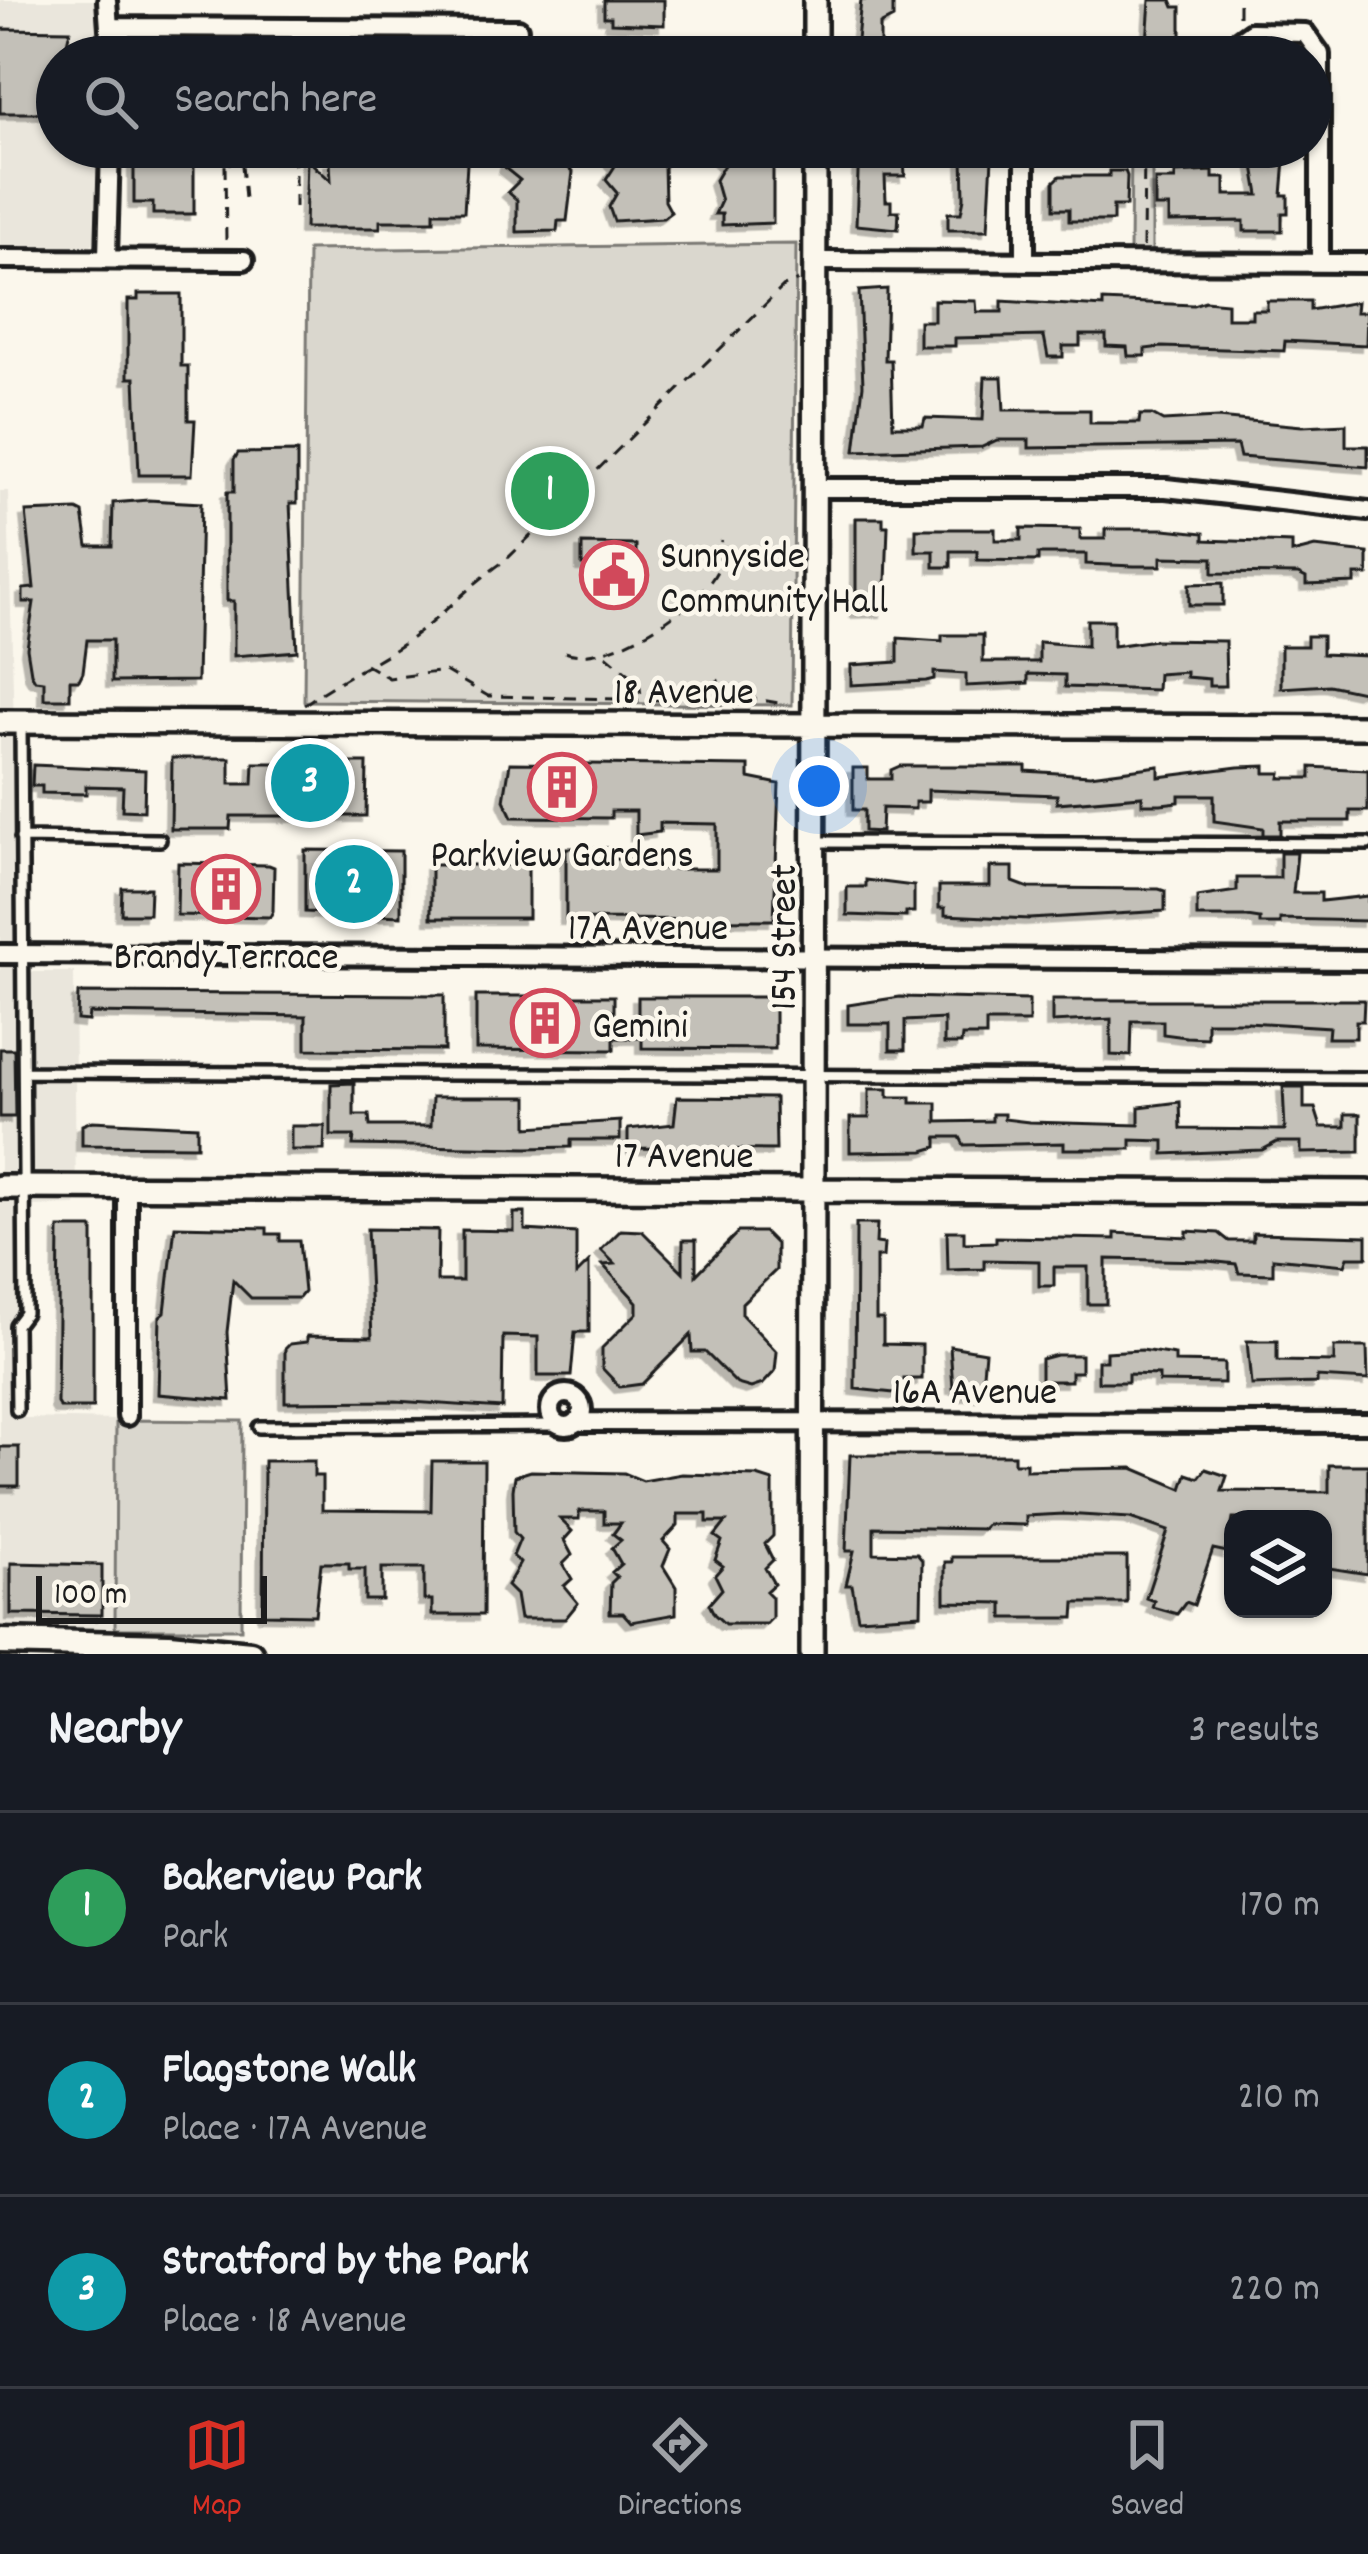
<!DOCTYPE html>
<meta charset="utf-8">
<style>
:root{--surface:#171b24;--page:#242831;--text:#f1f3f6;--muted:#9ea1a6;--line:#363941;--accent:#d93025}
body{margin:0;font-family:Dekko,sans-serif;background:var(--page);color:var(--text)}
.controls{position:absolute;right:36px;bottom:36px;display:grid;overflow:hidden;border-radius:24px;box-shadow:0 3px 9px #0004}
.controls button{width:108px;height:108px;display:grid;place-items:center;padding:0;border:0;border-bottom:3px solid var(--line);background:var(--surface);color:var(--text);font:60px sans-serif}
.scale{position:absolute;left:36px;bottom:30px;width:231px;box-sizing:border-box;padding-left:12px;border:6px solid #1c1c1c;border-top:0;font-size:33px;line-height:42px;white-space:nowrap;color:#1c1c1c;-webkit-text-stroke:9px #fbf7ec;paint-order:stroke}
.you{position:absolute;left:819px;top:786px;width:42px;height:42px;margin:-30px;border:9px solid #fff;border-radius:50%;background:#1a73e8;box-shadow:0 0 0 18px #1a73e833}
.badge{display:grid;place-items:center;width:78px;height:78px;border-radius:50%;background:var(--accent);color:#fff;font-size:39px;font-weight:700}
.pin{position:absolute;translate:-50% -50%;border:6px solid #fff;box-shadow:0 3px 12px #0006}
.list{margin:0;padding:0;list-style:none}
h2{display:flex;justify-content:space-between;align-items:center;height:156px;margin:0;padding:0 48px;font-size:51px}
h2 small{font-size:39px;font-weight:400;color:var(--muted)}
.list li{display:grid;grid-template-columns:78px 1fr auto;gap:36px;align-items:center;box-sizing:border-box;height:192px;padding:0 48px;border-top:3px solid var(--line)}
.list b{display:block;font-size:45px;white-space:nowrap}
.list p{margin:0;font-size:39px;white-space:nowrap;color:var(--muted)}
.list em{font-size:39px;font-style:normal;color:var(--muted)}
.icon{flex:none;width:66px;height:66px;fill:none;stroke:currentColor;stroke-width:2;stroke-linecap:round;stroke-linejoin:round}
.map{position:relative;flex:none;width:1368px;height:1654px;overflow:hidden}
.search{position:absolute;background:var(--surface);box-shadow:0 3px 9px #0004;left:36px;right:36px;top:36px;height:132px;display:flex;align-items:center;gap:30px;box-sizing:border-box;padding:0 42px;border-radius:66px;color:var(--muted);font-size:45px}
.sheet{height:732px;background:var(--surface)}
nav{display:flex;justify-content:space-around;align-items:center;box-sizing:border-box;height:168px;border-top:3px solid var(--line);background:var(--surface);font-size:33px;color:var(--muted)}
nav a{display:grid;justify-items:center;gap:6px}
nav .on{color:var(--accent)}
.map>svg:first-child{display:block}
.built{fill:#eae6dc}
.green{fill:#dad7ce;stroke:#7b7a75;stroke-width:3}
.building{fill:#c3c0b8;stroke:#1c1c1c;stroke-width:3;filter:url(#shadow)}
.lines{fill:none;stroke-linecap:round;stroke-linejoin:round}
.service-casing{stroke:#1c1c1c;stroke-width:18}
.minor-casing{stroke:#1c1c1c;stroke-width:26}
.tertiary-casing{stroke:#1c1c1c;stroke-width:30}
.secondary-casing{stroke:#1c1c1c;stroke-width:33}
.path{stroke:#1c1c1c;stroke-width:3;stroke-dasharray:12 9;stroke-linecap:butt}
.service{stroke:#fbf7ec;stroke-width:9}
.minor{stroke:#fbf7ec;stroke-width:16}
.tertiary{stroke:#fbf7ec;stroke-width:21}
.secondary{stroke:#fbf7ec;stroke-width:24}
.labels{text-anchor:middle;stroke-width:9;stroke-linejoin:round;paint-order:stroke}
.poi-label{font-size:39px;fill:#1c1c1c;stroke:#fbf7ec;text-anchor:start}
.street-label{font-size:39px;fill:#1c1c1c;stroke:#fbf7ec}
</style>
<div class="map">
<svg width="1368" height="1654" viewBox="0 0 1368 1654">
<defs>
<filter id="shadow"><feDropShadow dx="-5.5" dy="5.5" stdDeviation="0" flood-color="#0004"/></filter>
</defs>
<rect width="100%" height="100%" fill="#fbf7ec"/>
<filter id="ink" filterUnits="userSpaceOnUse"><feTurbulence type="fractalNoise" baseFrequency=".00833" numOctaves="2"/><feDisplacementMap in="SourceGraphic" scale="24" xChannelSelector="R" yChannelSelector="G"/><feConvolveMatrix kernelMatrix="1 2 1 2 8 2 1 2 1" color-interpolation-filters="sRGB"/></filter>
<g filter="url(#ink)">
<path class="built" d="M0,0H99L101,57H57V147H100L98,226L93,244L84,249L0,259Z
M0,491H8L20,972H74L76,1205L26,1206L24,1418L116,1420L115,1632L0,1631Z"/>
<path class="green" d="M1131,147H1152V252H1130Z
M796,244L792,705L304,701L308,250Z
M116,1420L242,1421L241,1629H115Z"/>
<path class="building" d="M604,0H664V25L611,23V17H604Z
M861,0H893V18L880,25V57H858L856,50Z
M1150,0H1171L1174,7H1181V47H1173L1169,57H1146Z
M0,29L70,30L64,57H57V113H0Z
M134,147H171V165H194V214H153V203H134Z
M428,147H468L464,212H434V221H380V228H305L307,159L331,181L330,162L428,155Z
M511,147H568L576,154L565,165L573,172L567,221H558L557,231L517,232V200L508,192L520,180L505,168Z
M616,147H664L673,159L664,166L665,201L671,212L663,218L614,221L609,207L617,193L606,180L615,166L606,156Z
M724,147H773V223L722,225V214H715L721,201L715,180L724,165L715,154Z
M859,147H888V158H904L905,176H885L886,201H891V211H899L898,229L856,225Z
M1251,148H1286L1282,195H1288V213H1282V231H1244V221L1169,222V207H1155V180H1175V173L1213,171V178H1225V195H1259Z
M963,156L992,158L988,230H948V213H961L964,198Z
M1109,171H1125L1127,176L1126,206H1113V221H1069V209H1054V182L1060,176H1109Z
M887,289L885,360H891L893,426H923L925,418L983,420L985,377H1002L1004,410H1090V423H1139L1140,415H1152L1163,421L1217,418L1302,426L1346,424V446H1368V467L1240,457L1237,445L1029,448V440H997L982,447L855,451L863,385L859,291Z
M138,294H181V366H188V420H195L192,475H139L135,378H128V300H138Z
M934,300L976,301L977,312H1002V301L1103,307V301L1193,305L1205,301L1227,303V318H1252V310H1267V301H1310V310L1357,302L1356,312H1367L1366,345L1285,341L1284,351L1162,347L1145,349V356H1128L1127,347L1106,346V335H1080V346H1063V357H1048L1044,336L955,338V346H919V321H934Z
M297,452V503H290L297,651L234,656V601H227V492H234V460L238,453Z
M148,500L201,503L197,681L112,682V640H87L83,672L79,680H70V699H44V681L35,680L31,673L27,648L34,602H23V589L34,588L26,512L77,510L83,513L88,546H112L113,503Z
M856,518H883V526H888L885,611L856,612Z
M1021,528L1080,529V539H1105V529H1165L1204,533V540L1292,543V553L1315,547L1368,553V575H1355V583L1306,585V578L1298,574L1213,573V558L1161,557V566H1134L1086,564V554H1038V561L977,560V551H951V567H934V551H916V529H995V540H1021Z
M582,544L636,545V584L592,585L591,565H582Z
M1223,583V605H1189V584Z
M1087,620H1113V646L1155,640L1225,641L1226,686H1209V679L1186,677V672L1158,674L1157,690L1065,687V675L1028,674V683L966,686V674L934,672V679L926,681L851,685V665L898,662V638L942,641V635H983V662H1039V642L1087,646Z
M1307,636H1322V654L1368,656V688L1362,692L1329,685L1281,688V646H1307Z
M172,758H230V784H253L254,763H367L366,816H231L230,829H171Z
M510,763L749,766V778L779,784L774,920L566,919V848H614V859L657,860L664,869H717V824L660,823V832L636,835V811H611V818L512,817L504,800Z
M33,765L145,770L144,811L122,810L123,787L86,786V794L42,793V786H32Z
M900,766H1026V771L1090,775L1159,766V777L1238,767L1265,766V773H1281L1280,778H1311V767L1368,770V811H1350V821H1280V835H1263V828L1214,821V795H1179V802L1161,804H1142V796L1057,803V795L928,790V802H915V809L882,808L881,832L864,831V810H853V768H868V779H891V770Z
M305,850L401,851V916L305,912Z
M1280,853H1297L1293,893H1321V901L1368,896L1367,921L1280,919V924H1260V919L1247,917H1197V897L1237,891V878H1280Z
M178,863L269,865L274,867L273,911L270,917L177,915Z
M431,865H528V918H431Z
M990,867H1013V882L1029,888L1159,889L1165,891V911L1030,919L945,915V908H939V886H990Z
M866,880L914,886V912H906V917L847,915V887H866Z
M122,888H150L149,914H121Z
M78,993L444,995V1050L306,1049V1016L89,1013L88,1021L77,1020Z
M476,996H614V1018L638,1019V997H775V1049L642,1048V1038H614V1050L476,1049Z
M900,997L1029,1000V1022H986V1036H962L961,1044H944V1019L905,1021V1050H890V1024H848V1005Z
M1052,1000H1364L1363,1021H1356V1038H1328L1329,1027L1247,1022H1207V1038L1186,1037L1163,1034V1021H1132L1131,1056L1111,1055V1019L1052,1022Z
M0,1049H14L15,1117H0Z
M354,1083V1115H369L370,1126H431L432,1097H528V1127L620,1121V1140H571V1147L527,1148L353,1145L354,1136H331V1084Z
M1283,1087H1304V1108H1315L1321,1127H1345V1114H1360V1152L1301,1153V1142H1277L1262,1150L1164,1154V1141L1131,1140V1149H1064V1143L964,1145L960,1137H937V1147L924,1151L850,1152V1118H869V1089H888V1097H911V1103H937V1122L992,1121V1114H1004V1119L1029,1122L1139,1125V1107L1180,1102L1181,1129L1285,1130Z
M677,1097L775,1098L776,1150L628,1148V1129L674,1124Z
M92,1121L197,1126V1146L82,1145V1125Z
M291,1126H325L324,1150H291Z
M514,1213H525V1230L576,1233V1275L589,1262V1332H575L571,1376H538V1337L503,1336L502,1408L396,1401L285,1402V1349L290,1344L307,1342V1336L372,1337L367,1229L438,1230L437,1281H462V1230L514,1231Z
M856,1224H877L876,1243L884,1244L883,1257H876V1319H883V1344L922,1345V1379H904V1394L855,1389Z
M175,1226L267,1228V1234H280V1241H299L304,1292L299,1298H251L233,1280L227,1332L231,1400L158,1394L160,1316L165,1312Z
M59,1228H93V1408H60L57,1403Z
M642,1231L683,1272V1240H696V1275L738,1232H764L776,1244V1270L742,1303V1315L777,1352L775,1371L763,1384L751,1388L737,1384L705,1352H692L691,1335L642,1384L620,1387L602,1368V1348L637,1313V1302L603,1265L615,1264L601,1250L621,1230Z
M947,1231H964V1243L996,1242V1237L1115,1239V1233L1187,1237V1231L1219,1233L1229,1241H1253V1233L1367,1236V1257H1348L1345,1265L1273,1258V1274L1239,1273L1236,1264L1208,1261L1106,1259V1304H1088V1267H1054V1286H1039V1261L984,1260V1269L948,1270Z
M1247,1341H1277V1361L1334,1362V1347H1367L1368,1380L1317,1377V1383L1251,1385Z
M950,1346L985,1352L981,1395H962V1388H953Z
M1142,1350L1175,1355V1362L1224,1363V1383L1159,1382V1375L1128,1374V1382H1098V1361H1106V1352Z
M1056,1355H1081V1372H1071V1381H1041V1359Z
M0,1447H19V1486H0Z
M850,1455H1014V1463H1026V1470L1133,1468L1182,1489L1187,1474L1199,1478L1206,1469L1227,1476L1222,1491L1329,1492V1465H1368V1574L1329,1568V1534H1323V1519H1233L1227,1552L1213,1549L1194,1605L1186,1602L1177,1614L1152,1607L1154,1601L1146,1598L1168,1531L1130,1518L1064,1514L1026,1516V1525L988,1524L983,1529L874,1527V1553L917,1554L922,1560L921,1614L858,1618L852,1585H846L854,1551H846Z
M264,1461H314V1476H322V1510L431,1511L432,1461H484L483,1615H432V1600H424V1568H382V1600H365V1569H349V1563H321L315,1615L263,1614Z
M531,1471L624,1473L643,1481L682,1474L757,1476L773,1481V1536L765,1544L773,1560L765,1568L774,1584L766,1591L772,1597V1618L766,1624H725L714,1614L709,1604L722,1589L715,1575L723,1566L715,1560L722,1541L715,1536L726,1522H707V1514H678V1525L663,1541L670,1549L663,1566L676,1587V1614L631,1622L623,1613H610L611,1583L617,1577L612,1572L621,1564L612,1548L621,1540L613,1534L621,1523H604V1511H579V1519H560L572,1531L564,1540L572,1555L563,1564L572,1579L564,1586L578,1603L565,1619H520L516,1595L507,1586L520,1563L513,1556L520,1539L514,1532L513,1490L515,1476Z
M952,1557H1127V1603H1075L1074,1618H1003V1603L945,1602V1562H952Z
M11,1563L102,1565V1615L11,1614Z"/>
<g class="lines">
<g class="service-casing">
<path id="service" d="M336,57V28
M21,838L160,840
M817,842L1368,844
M25,1072L1368,1078
M17,1410L16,1325L25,1313L21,723
M259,1427L553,1425"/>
</g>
<g class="minor-casing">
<path id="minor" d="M107,0L111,57
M112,27L518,29
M1237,42L1251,32L1305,33L1320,54V262
M107,257L110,147
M0,259L244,260
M816,261L1368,263
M1025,262V147
M816,488H1166L1368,511
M0,954L1368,960
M550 1410a16 16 0 1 1 32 0a16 16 0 1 1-32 0Z
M127,1416V1187
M582,1422L1368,1423"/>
</g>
<g class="tertiary-casing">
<path id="tertiary" d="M815,0V57
M0,722L1368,727
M0,1187L1368,1192
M812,1654L815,147"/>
</g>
<g class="secondary-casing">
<path id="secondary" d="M0,1642L169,1646L250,1654"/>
</g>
<path class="path" d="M1239,16V0
M173,147L213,148L225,163C255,164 304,165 328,147
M315,147L316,171
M225,165L226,241
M242,165L245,199
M295,207V160
M1143,247L1144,147
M565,652C605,668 701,607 718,569C721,561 720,548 721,540
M606,655L639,682L641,695
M365,664L389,678L445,671L488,696L665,700L720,680L755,699L785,704
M304,705C339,678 382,661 417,634C448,610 473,582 506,560L784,286L798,280"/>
<use href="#service" class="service"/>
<use href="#minor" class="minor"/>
<use href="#tertiary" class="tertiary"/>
<use href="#secondary" class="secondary"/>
</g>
</g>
<defs>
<g id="civic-ring" transform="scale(3.45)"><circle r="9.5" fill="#fbf7ec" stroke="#d1495b" stroke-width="1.5"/><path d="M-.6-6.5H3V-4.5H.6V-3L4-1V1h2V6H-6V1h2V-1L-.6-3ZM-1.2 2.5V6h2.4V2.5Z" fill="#d1495b"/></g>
<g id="building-ring" transform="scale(3.45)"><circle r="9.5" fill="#fbf7ec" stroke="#d1495b" stroke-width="1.5"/><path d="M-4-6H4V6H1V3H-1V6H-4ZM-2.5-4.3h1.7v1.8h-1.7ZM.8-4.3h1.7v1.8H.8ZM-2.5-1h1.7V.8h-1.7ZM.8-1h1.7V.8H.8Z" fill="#d1495b"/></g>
</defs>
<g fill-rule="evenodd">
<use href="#civic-ring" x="614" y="575"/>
<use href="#building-ring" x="562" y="787"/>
<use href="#building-ring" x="226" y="889"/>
<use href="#building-ring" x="545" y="1023"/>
</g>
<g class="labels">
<g class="poi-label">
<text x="660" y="567">Sunnyside<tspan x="660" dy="45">Community Hall</tspan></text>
<text x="562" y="866" text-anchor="middle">Parkview Gardens</text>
<text x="226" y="968" text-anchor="middle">Brandy Terrace</text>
<text x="592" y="1037">Gemini</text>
</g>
<g class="street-label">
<text x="684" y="703">18 Avenue</text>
<text x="648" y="939">17A Avenue</text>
<text transform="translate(781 937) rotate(-90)" y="14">154 Street</text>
<text x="684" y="1167">17 Avenue</text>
<text x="975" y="1403">16A Avenue</text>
</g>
</g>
</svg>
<div class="controls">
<button><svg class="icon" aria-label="layers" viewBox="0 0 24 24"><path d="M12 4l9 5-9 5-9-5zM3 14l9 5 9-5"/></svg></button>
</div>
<div class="scale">100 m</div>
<div class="you"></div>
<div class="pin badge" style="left:550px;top:491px;background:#2e9e5b">1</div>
<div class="pin badge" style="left:354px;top:884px;background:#0f9aa8">2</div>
<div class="pin badge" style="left:310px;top:783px;background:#0f9aa8">3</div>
<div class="search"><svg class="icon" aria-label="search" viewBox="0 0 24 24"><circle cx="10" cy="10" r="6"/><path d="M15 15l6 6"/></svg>Search here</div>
</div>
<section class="sheet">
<h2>Nearby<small>3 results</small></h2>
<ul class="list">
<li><span class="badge" style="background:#2e9e5b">1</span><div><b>Bakerview Park</b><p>Park</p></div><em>170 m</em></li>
<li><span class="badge" style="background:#0f9aa8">2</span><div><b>Flagstone Walk</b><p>Place · 17A Avenue</p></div><em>210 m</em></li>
<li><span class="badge" style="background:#0f9aa8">3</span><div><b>Stratford by the Park</b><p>Place · 18 Avenue</p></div><em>220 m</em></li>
</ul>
</section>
<nav>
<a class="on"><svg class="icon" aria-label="map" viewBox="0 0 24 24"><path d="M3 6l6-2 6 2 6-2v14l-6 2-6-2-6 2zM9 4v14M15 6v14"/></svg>Map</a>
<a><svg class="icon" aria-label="directions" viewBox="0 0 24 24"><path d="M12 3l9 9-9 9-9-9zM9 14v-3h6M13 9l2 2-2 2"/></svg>Directions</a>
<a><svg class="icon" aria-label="saved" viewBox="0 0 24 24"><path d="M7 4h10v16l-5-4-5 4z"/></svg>Saved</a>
</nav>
